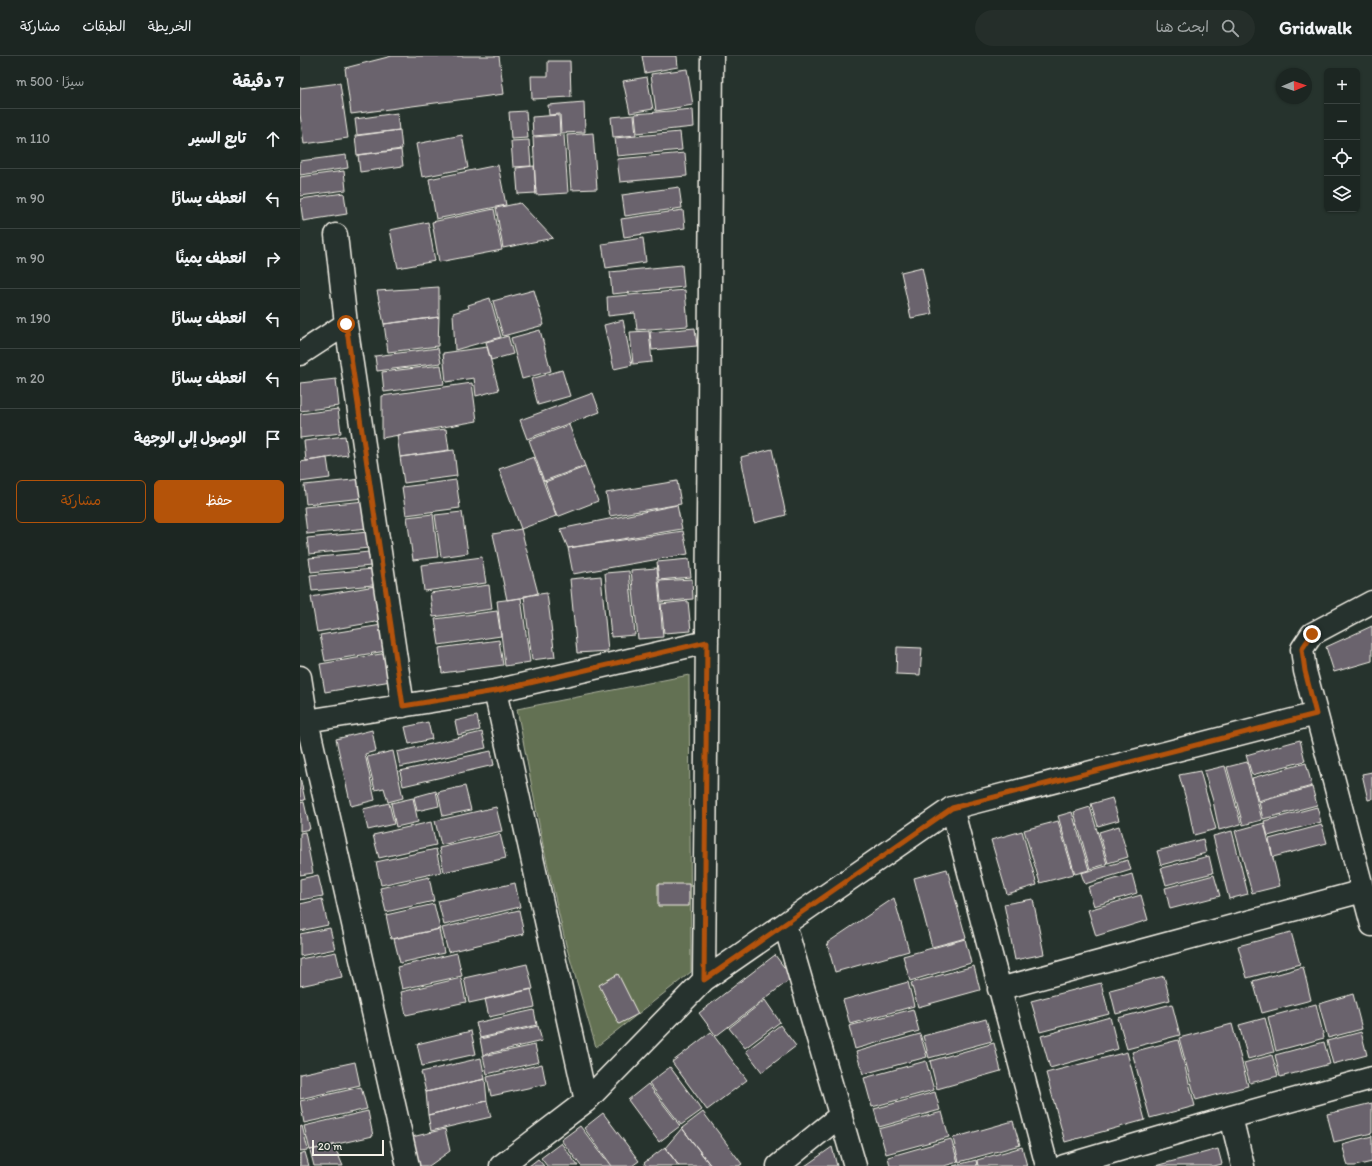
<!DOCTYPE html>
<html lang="ar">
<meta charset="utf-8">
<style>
:root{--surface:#1c2622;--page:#252e2a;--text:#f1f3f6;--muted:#a0a5a5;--line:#3a4340;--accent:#b45309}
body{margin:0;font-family:Itim,"Playpen Sans Arabic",sans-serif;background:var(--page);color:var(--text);direction:rtl}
.controls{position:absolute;right:12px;top:12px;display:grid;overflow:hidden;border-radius:6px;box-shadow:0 1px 3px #0004}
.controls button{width:36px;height:36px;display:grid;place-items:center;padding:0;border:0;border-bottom:1px solid var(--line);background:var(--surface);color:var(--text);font:20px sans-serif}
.compass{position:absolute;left:976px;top:12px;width:36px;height:36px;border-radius:50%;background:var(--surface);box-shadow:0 1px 3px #0004;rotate:88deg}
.scale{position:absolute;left:12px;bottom:10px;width:72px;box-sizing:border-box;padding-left:4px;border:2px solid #f4f1e8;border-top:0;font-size:11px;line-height:14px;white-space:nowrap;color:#f4f1e8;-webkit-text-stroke:3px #26332d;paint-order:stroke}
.stop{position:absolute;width:12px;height:12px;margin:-9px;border:3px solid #b45309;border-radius:50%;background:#fff}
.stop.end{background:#b45309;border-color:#fff;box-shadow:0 1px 4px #0008}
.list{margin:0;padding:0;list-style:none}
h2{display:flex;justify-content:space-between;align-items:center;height:52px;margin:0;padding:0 16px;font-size:17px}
h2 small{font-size:13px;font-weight:400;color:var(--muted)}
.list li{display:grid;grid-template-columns:26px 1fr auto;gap:12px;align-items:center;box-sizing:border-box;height:60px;padding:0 16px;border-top:1px solid var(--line)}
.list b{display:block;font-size:15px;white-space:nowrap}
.list em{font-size:13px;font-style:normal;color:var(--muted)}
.actions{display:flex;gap:8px;padding:12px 16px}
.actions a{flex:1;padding:9px 0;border:1px solid var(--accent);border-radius:6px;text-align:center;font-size:14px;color:var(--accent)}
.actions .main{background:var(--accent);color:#fff}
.icon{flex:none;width:22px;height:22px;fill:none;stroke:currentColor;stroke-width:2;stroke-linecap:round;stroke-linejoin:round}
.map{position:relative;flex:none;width:1072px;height:1110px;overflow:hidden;direction:ltr}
header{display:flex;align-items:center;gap:24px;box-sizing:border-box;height:56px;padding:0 20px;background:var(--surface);border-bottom:1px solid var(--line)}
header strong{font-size:19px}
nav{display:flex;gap:22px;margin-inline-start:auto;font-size:14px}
.search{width:280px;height:36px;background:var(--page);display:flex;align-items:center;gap:10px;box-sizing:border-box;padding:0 14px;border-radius:22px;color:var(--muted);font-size:15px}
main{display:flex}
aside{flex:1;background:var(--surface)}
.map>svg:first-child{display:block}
.green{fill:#647152;stroke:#acb19d}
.building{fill:#6a646d;stroke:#f4f1e8}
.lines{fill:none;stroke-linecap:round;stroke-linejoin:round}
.minor-casing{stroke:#f4f1e8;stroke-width:25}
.minor{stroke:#26332d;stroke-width:22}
.route{stroke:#b45309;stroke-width:5}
</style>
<header>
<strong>Gridwalk</strong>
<div class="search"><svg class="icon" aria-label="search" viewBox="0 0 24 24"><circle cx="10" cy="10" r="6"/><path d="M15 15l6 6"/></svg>ابحث هنا</div>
<nav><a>الخريطة</a><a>الطبقات</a><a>مشاركة</a></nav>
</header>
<main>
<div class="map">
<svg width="1072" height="1110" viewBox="0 0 1072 1110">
<rect width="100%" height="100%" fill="#26332d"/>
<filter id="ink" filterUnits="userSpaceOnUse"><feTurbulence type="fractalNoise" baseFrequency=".025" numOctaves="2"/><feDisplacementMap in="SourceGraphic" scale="8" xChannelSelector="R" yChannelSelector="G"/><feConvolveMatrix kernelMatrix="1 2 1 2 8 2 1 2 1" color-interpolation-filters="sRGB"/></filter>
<g filter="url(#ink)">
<path class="green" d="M389,619L391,916L296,991L266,889L243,789L217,653Z"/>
<path class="building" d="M92,0H199L204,38L51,58L45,12Z
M342,0H377L378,11L345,17Z
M248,5H270L271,41L232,43L231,20H248Z
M387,13L393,49L356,55L351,18Z
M347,21L353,53L330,57L323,25Z
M40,27L48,82L4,88L0,58V32Z
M284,46L285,76L261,77L260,58L249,59L248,49Z
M393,53L394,71L337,77L335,58Z
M226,55L228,82L211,83L209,56Z
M97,57L99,74L57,79L55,63Z
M259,59L260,78L233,80L232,61Z
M334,59L336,79L313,81L311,61Z
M100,74L102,93L57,99L55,80Z
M380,76L382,94L317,100L315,82Z
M293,77L297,133L271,134L267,79Z
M162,79L168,112L122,121L116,88Z
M264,79L268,137L236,139L233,81Z
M229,84L231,110L213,111L211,85Z
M101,94L103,110L60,116L58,99Z
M385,97L387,120L320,126L317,103Z
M46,99L48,112L0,119V105Z
M198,109L206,149L136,163L129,123Z
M234,110L236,137L218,138L216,112Z
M44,115L46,134L0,140V121Z
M379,131L382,152L325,160L322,139Z
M44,137L47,158L3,165L0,143Z
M220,147L253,182L203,192L196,152Z
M194,153L202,194L139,206L132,166Z
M383,154L385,172L324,181L321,163Z
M128,166L135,205L98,212L90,174Z
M343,182L346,206L306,212L302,188Z
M382,209L384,231L312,238L310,216Z
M622,211L632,258L611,262L601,216Z
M139,231V261L84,268L77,235Z
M234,234L244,269L203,280L193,245Z
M385,234L388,270L337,274L335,257L308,260L307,241Z
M190,242L201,281L155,294L153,257L169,252L168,249Z
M139,261L138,290L88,296L84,268Z
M323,264L332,309L314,313L304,269Z
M395,272L397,290L352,294L350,276Z
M240,274L251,315L222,323L211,282Z
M349,275L352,306L333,308L330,276Z
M208,280L213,298L191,304L186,286Z
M187,291L199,334L176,340L174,322L146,326L143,297Z
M138,292L141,307L77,315L75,300Z
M141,309L144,328L84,336L82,316Z
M262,314L270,340L238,349L231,323Z
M36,323L39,350L0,355V327Z
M172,327L177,365L82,382V340Z
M293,337L300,356L227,383L220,364Z
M38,353L41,377L0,382V358Z
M269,369L285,410L244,425L229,384Z
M146,373L149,394L100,401L97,379Z
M45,380L48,399L6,405L4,385Z
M472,393L486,459L454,467L441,401Z
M154,394L157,420L104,427L100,401Z
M234,401L256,460L221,473L199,413Z
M27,402L30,422L0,426V406Z
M285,411L298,445L257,461L245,426Z
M62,423L64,442L6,448L4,429Z
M156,424L160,452L106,459L102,431Z
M377,425L381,448L310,460L306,437Z
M65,445L68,472L7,478L4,451Z
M377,449L382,473L268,492L260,473Z
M162,456L168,497L141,501L135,459Z
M133,458L138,501L113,504L107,461Z
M221,473L238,537L221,542L207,544L193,478Z
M383,475L388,498L273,518L268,492Z
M68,476L69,492L9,498L7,482Z
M69,496L71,510L11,516L9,502Z
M182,501L186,527L124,535L121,509Z
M389,503L391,521L359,524L357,506Z
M357,512L363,581L338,583L331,514Z
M72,513L73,529L12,535L10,519Z
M329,515L335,579L311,581L305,517Z
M301,520L308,595L277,597L270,523Z
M392,523L393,543L361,546L359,525Z
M189,529L192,553L133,561L130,537Z
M75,530L81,565L17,576L11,541Z
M247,537L255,601L232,604L224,540Z
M221,542L230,606L205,610L197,545Z
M388,545L391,575L364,577L361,548Z
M197,555L201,580L139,589L135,563Z
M82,569L86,595L25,605L20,579Z
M1072,570V605L1034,616L1026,591Z
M199,584L203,609L142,617L139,592Z
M597,591L622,592L620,619L596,618Z
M87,597L91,625L25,636L20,608Z
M177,660L180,674L158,679L155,665Z
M128,666L132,683L109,688L105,671Z
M72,674L76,695L65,698L75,744L51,750L36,683Z
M182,676L186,692L100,711L97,696Z
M1000,684L1005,705L952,719L946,699Z
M93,695L103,742L88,746L84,732L75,734L67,701Z
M191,695L194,709L103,730L100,715Z
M947,706L962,764L943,769L927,711Z
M1006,707L1012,730L958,745L952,722Z
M925,710L941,768L919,774L913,745L904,715Z
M900,715L916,773L894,779L888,750L879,719Z
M1072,716V743L1068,744L1062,718Z
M0,721L5,744L0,745Z
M165,730L171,754L143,760L138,736Z
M1012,731L1017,749L963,763L959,746Z
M136,735L139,750L117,755L114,741Z
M113,742L118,766L96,771L91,747Z
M812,742L819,764L798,770L791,748Z
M4,746L10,773L0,775V747Z
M89,747L94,768L68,774L63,753Z
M196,751L202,775L141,789L135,765Z
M790,751L807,808L790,813L774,756Z
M1017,751L1021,766L968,780L964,765Z
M772,756L789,814L775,818L758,760Z
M758,765L774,818L740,827L724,774Z
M131,766L136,789L79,802L73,779Z
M964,767L980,830L952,837L935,775Z
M1022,769L1027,787L973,801L969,783Z
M819,770L828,801L808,807L799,776Z
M722,775L737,829L707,838L691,784Z
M932,775L948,838L929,843L913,780Z
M5,776L13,817L0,819V777Z
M200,778L206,802L144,816L139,792Z
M903,783L906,797L861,809L857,795Z
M136,793L141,816L81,829L76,806Z
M909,800L913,817L866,829L861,812Z
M828,804L831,814L785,828L781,817Z
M647,813L666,882L632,891L614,822Z
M832,818L837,837L794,850L788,831Z
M18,819L23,840L0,844V823Z
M914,819L920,840L870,853L865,832Z
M129,821L134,845L86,856L80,832Z
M215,827L220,851L144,869L138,845Z
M358,828H389V850H358Z
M841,839L848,864L796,880L788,854Z
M594,842L609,895L535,916L527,887Z
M22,843L28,869L0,875V848Z
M733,843L744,898L715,904L704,848Z
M134,848L140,873L91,883L86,859Z
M219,854L224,878L148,896L142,872Z
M30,872L35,893L0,900V878Z
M139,873L144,897L100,907L94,883Z
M991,876L1000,908L947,922L938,890Z
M665,883L671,907L610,925L603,900Z
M36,896L42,921L0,930V903Z
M157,897L162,920L102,933L97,911Z
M475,899L492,922L416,980L399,957Z
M227,908L233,933L169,947L164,922Z
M674,910L680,934L618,951L611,927Z
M1003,911L1011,944L962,957L953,925Z
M318,918L338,958L319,968L299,929Z
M864,920L870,944L816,958L810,934Z
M161,922L166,946L106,959L101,936Z
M608,926L614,950L550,968L543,944Z
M801,927L809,958L740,976L731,945Z
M231,933L235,951L189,961L185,943Z
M1053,938L1062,973L1028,982L1019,948Z
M465,944L480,966L445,992L429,972Z
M872,948L880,979L827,993L818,962Z
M1016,948L1024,982L976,995L968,961Z
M613,953L619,975L555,993L549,970Z
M234,954L237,969L180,982L176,967Z
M810,961L818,993L750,1012L741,980Z
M965,962L974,996L948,1003L939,969Z
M686,963L692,985L629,1002L623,980Z
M932,968L948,1030L896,1044L879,982Z
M480,969L496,990L462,1016L446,995Z
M238,970L242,985L183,999L180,983Z
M171,975L176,998L122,1010L117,988Z
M411,976L447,1024L407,1054L372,1006Z
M1061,976L1067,999L1033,1008L1027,985Z
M620,978L627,1001L563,1018L556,996Z
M878,984L895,1050L850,1062L832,996Z
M1024,986L1030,1008L980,1021L975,999Z
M694,987L701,1015L637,1033L630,1005Z
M235,989L239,1006L187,1018L183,1000Z
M827,996L845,1064L765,1086L746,1017Z
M972,999L978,1020L950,1027L944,1007Z
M181,1002L185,1023L126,1036L121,1016Z
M626,1005L634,1034L572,1051L564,1022Z
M55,1006L60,1029L0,1043V1018Z
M242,1008L246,1028L191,1040L187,1021Z
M370,1011L402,1054L381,1069L349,1027Z
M185,1023L187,1045L128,1059L126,1036Z
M348,1028L380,1070L359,1086L328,1044Z
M61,1031L67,1053L4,1067L0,1045Z
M635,1036L640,1054L579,1071L574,1053Z
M187,1045L191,1061L131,1075L128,1059Z
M1072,1047V1077L1034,1086L1027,1058Z
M68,1055L73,1080L10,1094L4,1070Z
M403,1056L442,1108L439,1110H411L382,1072Z
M642,1056L649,1081L586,1098L579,1073Z
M303,1057L339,1105L332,1110H312L284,1072Z
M713,1065L720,1089L659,1106L653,1082Z
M2,1070L8,1094L0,1095V1071Z
M280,1070L311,1110H281L261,1084Z
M382,1072L411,1110H379L365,1092Z
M145,1073L150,1095L129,1110H118L112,1081Z
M1072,1080V1106L1055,1110H1048L1042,1088Z
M651,1083L658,1106L644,1110H590L588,1101Z
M261,1087L278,1110H247L241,1102Z
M34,1089L43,1110H14L10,1094Z
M365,1091L379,1110H346L344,1107Z
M532,1091L537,1110H505Z
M722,1091L727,1110H678L677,1104Z
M918,1093L922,1108L914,1110H855Z
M5,1096L9,1110H0V1098Z
M238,1103L244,1110H229Z
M676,1104L677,1110H653Z"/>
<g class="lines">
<g class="minor-casing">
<path id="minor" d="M36,179L46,268L103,650
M0,298L46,268
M1072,546L1012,578L1002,593L1005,615L1072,869
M0,621L7,665L108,1110
M195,635L286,1045
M0,666L195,635L407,586
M652,752L747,1110
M485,869L555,1110
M404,924L412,0
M699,933L1063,835
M931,1061L943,1110
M201,1110L286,1045L404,924L652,752L1016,658
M478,1110L541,1059
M764,1110L931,1061L1072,1022"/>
</g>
<use href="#minor" class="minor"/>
</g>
</g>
<g class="lines" filter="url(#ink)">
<path class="route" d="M46,268L103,650L195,635L407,586L404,924L652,752L1016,658L1005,615L1002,593L1012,578"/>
</g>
</svg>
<div class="controls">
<button>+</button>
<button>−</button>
<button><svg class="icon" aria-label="locate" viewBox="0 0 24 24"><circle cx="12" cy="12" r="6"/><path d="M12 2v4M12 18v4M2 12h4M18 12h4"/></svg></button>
<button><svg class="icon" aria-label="layers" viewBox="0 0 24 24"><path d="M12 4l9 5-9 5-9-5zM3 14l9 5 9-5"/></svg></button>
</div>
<svg class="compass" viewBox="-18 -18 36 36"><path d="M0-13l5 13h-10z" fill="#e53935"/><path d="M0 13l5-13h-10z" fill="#a0a5a5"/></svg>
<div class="scale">20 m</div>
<div class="stop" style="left:46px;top:268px"></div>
<div class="stop end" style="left:1012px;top:578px"></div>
</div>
<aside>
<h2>7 دقيقة<small>سيرًا · 500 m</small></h2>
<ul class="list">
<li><svg class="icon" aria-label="ahead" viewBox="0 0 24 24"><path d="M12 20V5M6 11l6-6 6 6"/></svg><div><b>تابع السير</b></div><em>110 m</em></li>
<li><svg class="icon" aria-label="left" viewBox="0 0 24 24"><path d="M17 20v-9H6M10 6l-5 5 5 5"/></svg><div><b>انعطف يسارًا</b></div><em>90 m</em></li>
<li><svg class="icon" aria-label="right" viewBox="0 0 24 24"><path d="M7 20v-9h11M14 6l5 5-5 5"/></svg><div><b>انعطف يمينًا</b></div><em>90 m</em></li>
<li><svg class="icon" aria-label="left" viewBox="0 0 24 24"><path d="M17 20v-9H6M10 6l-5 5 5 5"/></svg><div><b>انعطف يسارًا</b></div><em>190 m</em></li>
<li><svg class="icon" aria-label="left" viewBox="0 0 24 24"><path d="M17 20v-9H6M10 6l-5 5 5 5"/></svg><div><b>انعطف يسارًا</b></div><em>20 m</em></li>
<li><svg class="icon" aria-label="arrive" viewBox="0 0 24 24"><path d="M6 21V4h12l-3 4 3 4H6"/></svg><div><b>الوصول إلى الوجهة</b></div></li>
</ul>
<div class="actions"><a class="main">حفظ</a><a>مشاركة</a></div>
</aside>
</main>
